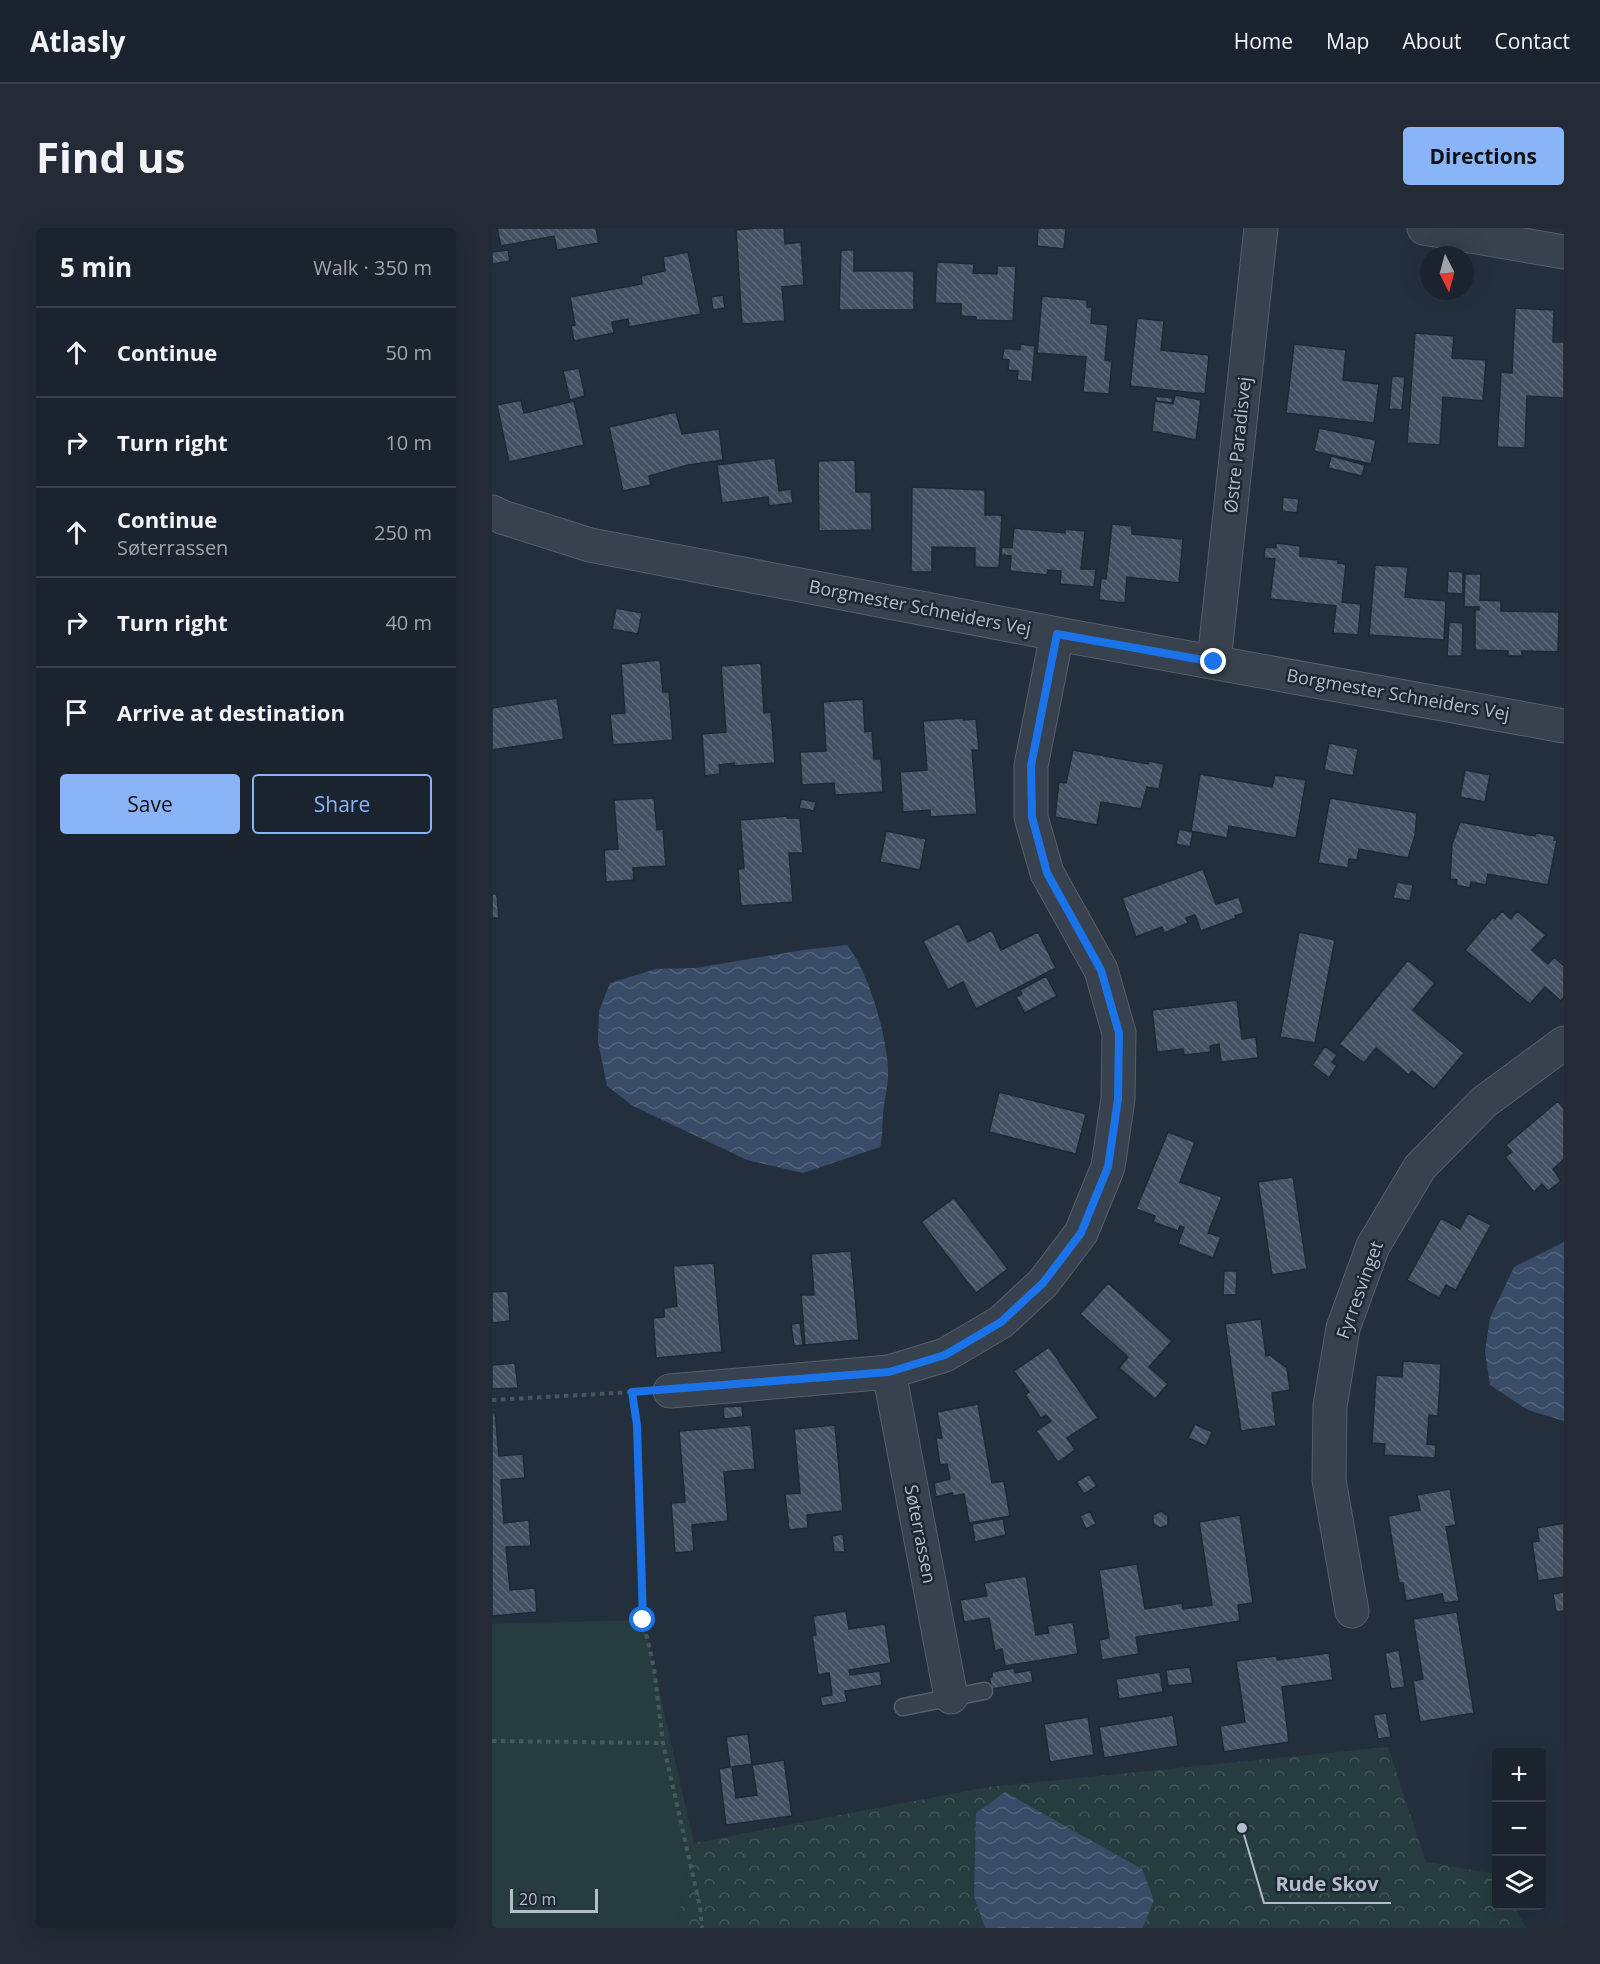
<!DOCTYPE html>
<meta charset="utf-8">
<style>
:root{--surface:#1b232e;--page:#242b36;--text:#f1f3f6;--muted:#a0a4aa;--line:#39404a;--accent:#8ab4f8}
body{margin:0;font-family:"Open Sans",sans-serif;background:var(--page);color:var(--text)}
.controls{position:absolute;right:18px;bottom:18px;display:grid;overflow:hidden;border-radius:6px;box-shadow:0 6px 24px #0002}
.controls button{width:54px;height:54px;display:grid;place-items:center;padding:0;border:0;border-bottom:2px solid var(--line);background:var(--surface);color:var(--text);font:30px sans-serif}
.compass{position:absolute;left:928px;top:18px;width:54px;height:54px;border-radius:50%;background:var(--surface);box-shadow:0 6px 24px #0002;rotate:174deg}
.scale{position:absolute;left:18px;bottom:15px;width:88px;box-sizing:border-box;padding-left:6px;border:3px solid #b4bcc9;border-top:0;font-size:16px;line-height:21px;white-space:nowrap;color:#b4bcc9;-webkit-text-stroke:4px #1d2633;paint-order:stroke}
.stop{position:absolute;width:18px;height:18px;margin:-14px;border:4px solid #1a73e8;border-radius:50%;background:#fff}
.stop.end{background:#1a73e8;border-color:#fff;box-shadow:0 2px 6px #0008}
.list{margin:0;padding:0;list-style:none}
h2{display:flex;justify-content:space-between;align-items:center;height:78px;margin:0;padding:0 24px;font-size:26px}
h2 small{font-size:20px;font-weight:400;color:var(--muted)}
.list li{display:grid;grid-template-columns:39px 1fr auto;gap:18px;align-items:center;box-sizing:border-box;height:90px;padding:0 24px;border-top:2px solid var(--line)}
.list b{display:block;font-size:22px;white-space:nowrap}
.list p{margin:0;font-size:20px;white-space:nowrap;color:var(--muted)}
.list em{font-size:20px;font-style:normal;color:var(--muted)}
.actions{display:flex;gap:12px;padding:18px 24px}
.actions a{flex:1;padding:14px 0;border:2px solid var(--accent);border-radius:6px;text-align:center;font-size:21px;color:var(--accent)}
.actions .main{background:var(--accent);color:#111}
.icon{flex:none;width:33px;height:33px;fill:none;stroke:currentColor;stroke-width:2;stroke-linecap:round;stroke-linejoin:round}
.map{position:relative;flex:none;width:1072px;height:1700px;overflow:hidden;border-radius:6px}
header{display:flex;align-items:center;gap:36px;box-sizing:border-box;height:84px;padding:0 30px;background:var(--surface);border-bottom:2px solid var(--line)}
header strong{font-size:28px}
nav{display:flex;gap:33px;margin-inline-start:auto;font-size:21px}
.intro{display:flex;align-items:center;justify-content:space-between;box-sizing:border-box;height:144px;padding:0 36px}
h1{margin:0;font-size:42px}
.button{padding:15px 27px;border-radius:6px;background:var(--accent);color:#111;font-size:21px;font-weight:700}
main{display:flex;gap:36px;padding:0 36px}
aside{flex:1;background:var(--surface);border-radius:6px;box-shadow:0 6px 24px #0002}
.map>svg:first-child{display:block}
.grass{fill:#263c3f}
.forest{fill:url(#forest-crowns)}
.water{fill:url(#water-waves)}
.building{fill:url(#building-back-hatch);stroke:#1f2835;stroke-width:1.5}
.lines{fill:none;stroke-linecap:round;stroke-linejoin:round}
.lane-casing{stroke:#565f6c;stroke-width:19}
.street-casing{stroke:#565f6c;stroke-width:35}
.path{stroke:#44595c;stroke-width:4;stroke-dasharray:4.5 4.5;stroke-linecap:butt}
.lane{stroke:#38414e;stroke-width:16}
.street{stroke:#38414e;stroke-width:33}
.route{stroke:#1a73e8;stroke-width:8}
.labels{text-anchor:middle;stroke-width:5;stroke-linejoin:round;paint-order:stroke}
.street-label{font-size:18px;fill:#b4bcc9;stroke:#1d2633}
.leader{fill:none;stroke:#b4bcc9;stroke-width:2}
.callout-dot{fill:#b4bcc9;stroke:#1d2633;stroke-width:2}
.callout-label{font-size:20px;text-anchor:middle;font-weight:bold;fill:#b4bcc9;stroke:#1d2633;stroke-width:5;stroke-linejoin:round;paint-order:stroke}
</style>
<header>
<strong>Atlasly</strong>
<nav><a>Home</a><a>Map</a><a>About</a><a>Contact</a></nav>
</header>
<div class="intro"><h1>Find us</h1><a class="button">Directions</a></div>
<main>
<aside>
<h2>5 min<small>Walk · 350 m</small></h2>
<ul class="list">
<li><svg class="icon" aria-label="ahead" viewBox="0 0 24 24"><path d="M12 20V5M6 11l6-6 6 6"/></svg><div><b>Continue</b></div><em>50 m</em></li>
<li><svg class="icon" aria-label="right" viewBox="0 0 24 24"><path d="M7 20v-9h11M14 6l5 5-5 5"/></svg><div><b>Turn right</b></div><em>10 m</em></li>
<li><svg class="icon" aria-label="ahead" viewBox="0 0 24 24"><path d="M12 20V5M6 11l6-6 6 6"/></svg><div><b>Continue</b><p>Søterrassen</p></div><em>250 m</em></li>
<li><svg class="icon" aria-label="right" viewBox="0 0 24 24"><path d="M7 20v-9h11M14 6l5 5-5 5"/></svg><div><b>Turn right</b></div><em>40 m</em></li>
<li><svg class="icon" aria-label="arrive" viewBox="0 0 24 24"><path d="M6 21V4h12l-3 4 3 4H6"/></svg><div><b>Arrive at destination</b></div></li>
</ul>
<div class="actions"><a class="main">Save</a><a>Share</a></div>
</aside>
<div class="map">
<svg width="1072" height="1700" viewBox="0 0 1072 1700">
<defs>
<pattern id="forest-crowns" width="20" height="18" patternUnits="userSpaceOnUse" patternTransform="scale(1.5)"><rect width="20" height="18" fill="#263c3f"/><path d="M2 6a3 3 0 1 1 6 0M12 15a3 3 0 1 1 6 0" fill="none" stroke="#435659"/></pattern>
<pattern id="water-waves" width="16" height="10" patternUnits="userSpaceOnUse" patternTransform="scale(1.5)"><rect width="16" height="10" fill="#394c67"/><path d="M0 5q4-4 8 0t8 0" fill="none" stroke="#53647b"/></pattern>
<pattern id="building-back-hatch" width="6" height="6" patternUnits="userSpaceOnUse" patternTransform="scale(1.5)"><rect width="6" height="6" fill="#455162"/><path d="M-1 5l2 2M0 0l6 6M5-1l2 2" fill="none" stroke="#5d6877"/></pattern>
</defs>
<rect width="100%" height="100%" fill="#242f3e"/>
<path class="grass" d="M151,1392L202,1615L184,1700H0V1396Z"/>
<path class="forest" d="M896,1519L934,1634L1004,1646L1005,1678H1022L1034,1700H651L662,1672L482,1669L493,1700H184L202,1615L496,1559Z"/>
<path class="water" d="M355,717C377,744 394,806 396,840C397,856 392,872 391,887C390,899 391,907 388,919L311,945L255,932L141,878L115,858L106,813L107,783L118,755L164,741L204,740L311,722Z
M1072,1014V1193L1036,1182L998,1157L993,1124L998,1090L1022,1039Z
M513,1564L650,1641L662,1672L651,1700H493L482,1669L484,1585Z"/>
<path class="building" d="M5,0H104L107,15L65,22L62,8L9,18Z
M265,0H292L293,16L309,14L312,57L290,59L293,93L250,96L244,2Z
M546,0H574L572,21L545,18Z
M16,22L18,33L0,36V24Z
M349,22H362V43H422V82H347Z
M196,24L209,86L137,99L136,91L120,94L122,105L82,113L79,98L83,97L78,69L150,56L149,48L173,43L171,29Z
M445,34L482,36L481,45L505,46V38H524L521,93L484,92V89L469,88V76L443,75Z
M231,67L233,80L221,82L219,69Z
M550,68L595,72V79H600L599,95L616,97L613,132L620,133L617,166L591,164L594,129L545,125Z
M1023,80L1062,82L1061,114H1072V170L1035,168L1033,220L1005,219L1009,144L1020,145Z
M645,90L672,93L669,122L717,127L713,166L638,158Z
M923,105L962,108L960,130L994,132L991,173L951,169L948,217L915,215Z
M528,116L543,118L540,154L525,152L526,143L516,142L517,132L510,131L512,120L528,122Z
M802,116L854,122L851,152L887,156L882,195L794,185Z
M87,140L93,168L78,172L71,143Z
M900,148L913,149L910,182L897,181Z
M683,167L709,172L704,212L660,203L663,173L681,176Z
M664,168L681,170L680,175L664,173Z
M29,172L32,185L82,173L92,217L17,234L5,177Z
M184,184L190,206L227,201L231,232L196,237L157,248L159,257L131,263L117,199Z
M827,200L884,212L879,236L822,223Z
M839,228L873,237L870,248L836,240Z
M283,230L287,263L299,261L301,275L277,278L276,269L230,275L225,237Z
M363,232L364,264H379L380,302L327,303L326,233Z
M420,259L493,262V287H510L507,340L483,339V320L440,319V344H419Z
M791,269L807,271L805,285L790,283Z
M620,296L640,298V306L691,311L687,355L635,349L633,375L607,372L609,350L614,351Z
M522,300L573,305V301L593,303L589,341H604L602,359L568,356L569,343L556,342L555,347L518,343L519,328L509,327L510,319L520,320Z
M784,315L808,318V328L846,332V335L854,336L850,374L869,376L866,407L841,405L844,378L778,371L783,331L772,330L773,319L784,320Z
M883,337L916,339L913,369L954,373L952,412L877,407Z
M956,343L971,344V366L955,365Z
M973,346H989L988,372L1009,373V383L1067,384L1066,424L1030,423V428H1016V423L983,422V382H987V379H972Z
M124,380L150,385L146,406L120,401Z
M957,394L971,395L970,428H955Z
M168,432L171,464H177L181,512L121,517L118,486L133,485L129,436Z
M269,435L272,485L279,484L283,535L242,538V535L227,537L228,546L213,548L210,506L234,504L229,438Z
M65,470L72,511L0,522V480Z
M371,471L373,504L380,503L382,531H389L391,564L343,567L342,555L310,557L308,524L334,523L331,474Z
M472,490V492L484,491L487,522H480L485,586L438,589V582L411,584L408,544L435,542L431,493Z
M837,515L866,521L861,548L832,542Z
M581,522L656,536L657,533L672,536L667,561L655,559L649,581L609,574L605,597L563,589L567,554L574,555Z
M973,542L998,547L993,574L968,569Z
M708,546L780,559L783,547L814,552L804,610L737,598L735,610L699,603Z
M162,570L165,602L171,601L174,638L141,640L142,652L114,654L112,622L126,621L122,572Z
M838,570L925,585L923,608L916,630L867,621L865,632L857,631L856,640L826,635Z
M309,571L324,574L322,583L307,580Z
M295,588V590H308L311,625H297L301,674L249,678L246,641L252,640L248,592Z
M968,594L1043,608L1044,605L1063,608L1062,612H1065L1056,657L996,646L994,657L979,654L978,660L964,657L965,652L958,651L960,616Z
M687,601L701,604L698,619L684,616Z
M394,603L434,611L428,642L388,634Z
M711,641L724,676L747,669L752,685L743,688L744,690L709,703L703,687L694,690L696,695L672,705L670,699L644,709L630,670Z
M905,654L921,657L918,673L901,670Z
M0,666H5L7,690H0Z
M1010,683L1019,691L1025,683L1054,707L1040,722L1056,736L1062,729L1072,738V769L1069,773L1053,759L1038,776L973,722L1001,689L1003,691Z
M467,695L476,714L500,702L509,722L546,704L564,740L484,781L471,754L456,762L431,713Z
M807,704L843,712L823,815L788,809Z
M916,732L943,755L921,782L972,825L942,861L920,843L917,847L884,820L872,835L847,816Z
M554,748L565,768L533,785L524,769L530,766L528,762Z
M745,772L750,811L764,809L766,830L729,834L727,816L718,818L719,824L692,827L691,821L665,824L660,782Z
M833,818L845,827L840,834L845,838L837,850L820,837Z
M507,864L594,886L584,926L497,904Z
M1066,873L1072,881V931L1061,941L1069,953L1056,963L1050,956L1042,964L1013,929L1020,924L1014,917Z
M676,904L703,914L688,954L730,969L716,1005L729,1009L721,1030L686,1016L692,999L688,998L686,1003L661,994L663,988L644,981Z
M801,949L815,1041L780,1047L766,954Z
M462,970L516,1041L484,1065L429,994Z
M976,985L999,997L964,1062L954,1057L947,1070L915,1052L949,990L968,1001Z
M359,1023L367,1112L313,1117L309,1067H322L319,1026Z
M222,1035L230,1124L164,1130L161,1090L172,1089V1080L185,1078L181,1038Z
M732,1043H745L744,1067H731Z
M616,1055L680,1113L657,1139L676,1156L663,1171L627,1140L636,1129L588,1086Z
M16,1063L18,1093L0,1095V1064Z
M769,1091L774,1128L778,1127L795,1140L798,1162L780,1165L784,1198L749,1203L733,1096Z
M308,1095L311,1117L302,1118L299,1096Z
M557,1119L606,1190L575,1210L583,1222L566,1234L544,1203L559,1193L554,1187L549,1190L533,1167L537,1164L522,1143Z
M911,1133L949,1136L946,1188L937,1187L935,1216L944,1217L943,1230L892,1227L893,1216L880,1215L884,1147L910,1149Z
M23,1135L26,1160L0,1161V1137Z
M486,1176L500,1255L512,1253L518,1288L477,1295L472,1266L461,1268L460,1265L444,1269L442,1255L458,1251L455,1236L448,1237L444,1210H450L445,1184Z
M250,1178L251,1189L232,1191L231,1179Z
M3,1184L7,1228L31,1226L33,1250L9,1252L12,1295L37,1292L39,1318L14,1319L18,1362L43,1360L45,1384L0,1388V1185Z
M703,1196L720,1204L714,1218L696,1210Z
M259,1197L263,1241L232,1244L236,1293L200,1297L202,1323L183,1325L179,1275L193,1274L187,1203Z
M343,1197L351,1283L315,1287L316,1300L297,1302L293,1266L308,1265L302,1201Z
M597,1246L605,1258L592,1266L584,1254Z
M958,1261L964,1297L954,1299L967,1373L952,1375L950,1366L914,1373L911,1355H907L896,1288L928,1282L925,1267Z
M598,1283L604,1296L594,1301L588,1288Z
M669,1283L676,1288V1297L668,1300L661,1296V1287Z
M748,1287L761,1375L746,1377L748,1393L644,1409L647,1426L610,1432L607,1412L617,1410L607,1342L645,1336L653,1381L690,1375L691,1381L720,1377L707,1294Z
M511,1291L514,1307L483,1314L480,1296Z
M1072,1295V1349L1046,1353L1040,1314L1047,1313L1045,1300Z
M351,1306L353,1324H342L340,1308Z
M534,1348L544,1407L557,1405L555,1398L581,1394L586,1426L513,1438L510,1421L503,1423L497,1390L472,1394L468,1372L495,1368L492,1355Z
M1072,1364V1383L1064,1384L1061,1366Z
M354,1383L357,1401L393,1396L399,1435L357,1442L358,1447L388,1443L390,1457L353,1463L355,1474L330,1478L328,1469L340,1467L337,1445L326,1447L320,1407H324L321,1388Z
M965,1384L982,1485L928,1494L921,1453L931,1451L921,1391Z
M907,1422L913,1459L899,1461L893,1425Z
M837,1425L841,1452L790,1459L797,1514L732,1524L728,1498L753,1494L744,1433L785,1428V1432Z
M698,1439L701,1455L676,1458L674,1442Z
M522,1440L523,1445L539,1442L541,1454L500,1461L497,1449H500V1444Z
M668,1444L671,1464L627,1471L624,1451Z
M894,1485L899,1509L886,1511L881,1487Z
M681,1487L686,1518L612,1530L607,1499Z
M596,1489L602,1527L558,1534L552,1496Z
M256,1506L260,1536L240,1539L244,1570L265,1567L260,1537L292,1532L300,1588L234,1597L227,1541L238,1539L234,1509Z"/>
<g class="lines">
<g class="lane-casing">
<path id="lane" d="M411,1479L492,1463"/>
</g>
<g class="street-casing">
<path id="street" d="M932,0L1072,24
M0,284L10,289L98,317L565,406L1072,498
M722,433L769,0
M397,1144L459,1469
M178,1163L397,1144L453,1127L509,1094L551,1055L589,1005L616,939L626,871L627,805L609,742L555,645L539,589V538L565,406
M860,1383L837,1252L838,1178L851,1100L881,1018L928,939L992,874L1072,815"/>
</g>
<path class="path" d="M140,1164L145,1197L151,1392L162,1440L171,1515L208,1679L210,1700
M0,1172L141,1164
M0,1513L171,1515"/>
<use href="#lane" class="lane"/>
<use href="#street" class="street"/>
</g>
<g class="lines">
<path class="route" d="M151,1392L145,1197L140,1164L397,1144L453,1127L509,1094L551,1055L589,1005L616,939L626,871L627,805L609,742L555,645L540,589L539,538L565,406L722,434"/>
</g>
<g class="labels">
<g class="street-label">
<text transform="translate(746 217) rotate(-84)" y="6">Østre Paradisvej</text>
<text transform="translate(428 380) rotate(11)" y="6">Borgmester Schneiders Vej</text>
<text transform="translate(906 467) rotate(10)" y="6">Borgmester Schneiders Vej</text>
<text transform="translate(868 1062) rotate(-70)" y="6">Fyrresvinget</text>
<text transform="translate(428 1306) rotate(79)" y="6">Søterrassen</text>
</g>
</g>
<path class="leader" d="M750 1600L772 1675H899"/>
<circle class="callout-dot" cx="750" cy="1600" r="6"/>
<g class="callout-label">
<text x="835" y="1663">Rude Skov</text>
</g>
</svg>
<div class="controls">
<button>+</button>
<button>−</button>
<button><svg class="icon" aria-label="layers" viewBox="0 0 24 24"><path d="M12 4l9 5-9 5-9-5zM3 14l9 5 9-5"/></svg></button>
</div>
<svg class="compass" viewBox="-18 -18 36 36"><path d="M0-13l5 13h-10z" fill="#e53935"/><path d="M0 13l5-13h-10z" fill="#a0a4aa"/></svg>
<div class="scale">20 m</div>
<div class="stop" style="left:151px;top:1392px"></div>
<div class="stop end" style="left:722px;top:434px"></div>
</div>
</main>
